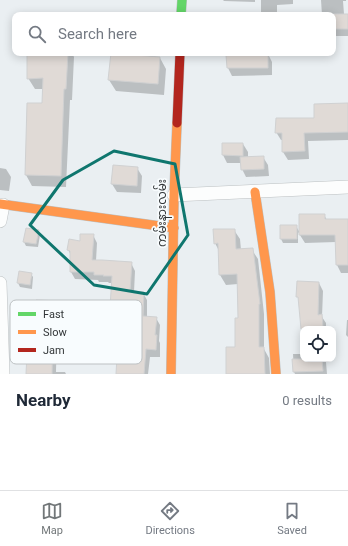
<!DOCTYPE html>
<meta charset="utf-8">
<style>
:root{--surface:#fff;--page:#f2f2f3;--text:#1f2937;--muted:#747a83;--line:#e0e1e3;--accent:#727779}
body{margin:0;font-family:Roboto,"Noto Sans Myanmar",sans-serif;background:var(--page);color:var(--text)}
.controls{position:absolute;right:12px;bottom:12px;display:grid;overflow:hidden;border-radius:8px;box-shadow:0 2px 10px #0003}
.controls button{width:36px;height:36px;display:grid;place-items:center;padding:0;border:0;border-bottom:1px solid var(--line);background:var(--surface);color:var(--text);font:20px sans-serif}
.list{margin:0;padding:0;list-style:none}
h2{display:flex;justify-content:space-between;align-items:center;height:52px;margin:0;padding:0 16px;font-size:17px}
h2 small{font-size:13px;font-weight:400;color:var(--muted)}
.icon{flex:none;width:22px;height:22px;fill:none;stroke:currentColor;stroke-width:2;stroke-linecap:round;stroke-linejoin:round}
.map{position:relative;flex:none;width:348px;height:374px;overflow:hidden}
.search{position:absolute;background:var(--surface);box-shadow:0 2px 10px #0003;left:12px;right:12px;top:12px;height:44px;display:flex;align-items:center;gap:10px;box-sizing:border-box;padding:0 14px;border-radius:8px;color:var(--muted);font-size:15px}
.sheet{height:116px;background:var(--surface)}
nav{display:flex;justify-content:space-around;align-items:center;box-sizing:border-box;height:56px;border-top:1px solid var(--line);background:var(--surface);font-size:11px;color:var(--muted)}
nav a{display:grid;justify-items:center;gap:2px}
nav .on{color:var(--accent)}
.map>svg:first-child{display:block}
.shadow{fill:#0003}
.building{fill:#e0dad6;stroke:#d0d1d2}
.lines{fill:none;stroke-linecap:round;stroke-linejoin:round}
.street-casing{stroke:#bcc0c2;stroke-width:14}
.fast-casing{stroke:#bcc0c2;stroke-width:10}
.slow-casing{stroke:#bcc0c2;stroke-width:10}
.jam-casing{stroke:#bcc0c2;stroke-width:10}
.street{stroke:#fcfdfd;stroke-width:13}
.fast{stroke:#63d668;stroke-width:9}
.slow{stroke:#ff974d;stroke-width:9}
.jam{stroke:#b3261e;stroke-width:9}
.marked{fill:none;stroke:#0f766e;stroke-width:3;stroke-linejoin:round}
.labels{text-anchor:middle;stroke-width:3.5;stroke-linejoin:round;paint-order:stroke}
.street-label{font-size:12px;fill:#323638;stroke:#f8fcfe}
.key{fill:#f8fcfe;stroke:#bdc1c3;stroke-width:1}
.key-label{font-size:11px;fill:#323638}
</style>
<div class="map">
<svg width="348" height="374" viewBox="0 0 348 374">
<rect width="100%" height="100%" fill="#eaeff2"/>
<path class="shadow" d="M223,0H255V2L224,1Z
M261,0H293V4L277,5V15H261Z
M321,0H346V1H343L344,14H346L348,15V36H333V15H319H322Z
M103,12L148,15H149H103Z
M45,53H72L74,57L72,100H70L66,187L32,186L26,175L43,104L44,89H35L28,78Z
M112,53H153V57L160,58L166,69L164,95L116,91L109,80Z
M268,54L272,62V75L232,76L228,68Z
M348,104V140L308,141L309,159L288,160L283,152V140H281L276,132L315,119Z
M243,144L248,152V158L263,157L268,165L269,176L246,177L242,169L241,163H227L223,155Z
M0,168L6,169L11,177L9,191L0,190Z
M137,168L142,176L141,193L117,192L112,184Z
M324,215L327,220H348V273H341L337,265L336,242L305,243L298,232V243H283L281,239L296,226L300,233Z
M234,230L240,239L241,250H252L258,259L264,314V349L269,358L270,374H227L236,348L239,319L238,284L226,285L220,275L219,251L215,243Z
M38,231L40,235L38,247L26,246L24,242Z
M93,235L97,243L96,261L131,263L135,271L134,292L143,293L147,300V317L156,318L160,325L159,341L160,343V357H150L148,374H117L124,315H116L111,307L112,283H109L108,282H99L98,280L75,279L71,272V255L68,250Z
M20,272L31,274L33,277L32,289L20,287L18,283Z
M319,283L323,291L322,317L326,323V329H303V331L302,328L299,299L297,296Z
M61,302L62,304H67L72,312V326H57L56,372H65L66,374H27V358L24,353Z
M347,320H348V337L346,335Z
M293,354H303V359H325L326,362L327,374H295L294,372Z"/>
<path class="building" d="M333,14H348V29H333Z
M44,53H68L66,89H64L61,176L25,175L27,103H42L43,78L27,79V54Z
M111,53L160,57L158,84L108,80Z
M231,53H268V68H227L226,55H231Z
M348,103V132L304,133L305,151L282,152V133H275L276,118H314V104Z
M222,143H243V156L222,155Z
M264,156V169L241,170L240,157Z
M113,165L138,167L137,186L111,184Z
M299,214H325V219H348V265H336L335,235H299Z
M280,225H297V239H280Z
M26,228L39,230L36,244L23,242Z
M213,229H235L236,249L253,248L260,304H259V347H264L265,374H226V347H235V318H238L237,274L219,275L218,243L214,244Z
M80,234H94L92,260H102L132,262L130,291L144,292L143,316L157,317L155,335H157L156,350L146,349L144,374H116L117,356V332H121L123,308L110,307L112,276H103L104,275H94V272H70V251L67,250L69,239L80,241Z
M19,271L32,273L30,285L17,283Z
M297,281L319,282L318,315L322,314L323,327L301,329L298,297H296Z
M36,300L61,301V303H68V319H53L52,374H26L27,353H23L24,336H34Z
M292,359H322L323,371L293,372Z"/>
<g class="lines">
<g class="street-casing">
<path id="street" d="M174,195L348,187
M0,221L3,205
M0,283L3,374"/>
</g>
<g class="fast-casing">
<path id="fast" d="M181,15L182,0"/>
</g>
<g class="slow-casing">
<path id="slow" d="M255,192L270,292L276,374
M0,204L174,228
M171,374L174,195L177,123"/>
</g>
<g class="jam-casing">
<path id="jam" d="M177,123L180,53"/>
</g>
<use href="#street" class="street"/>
<use href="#fast" class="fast"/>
<use href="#slow" class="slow"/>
<use href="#jam" class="jam"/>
</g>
<path class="marked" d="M114,151L175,164L188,235L147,294L94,285L30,225L63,180Z"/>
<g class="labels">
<g class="street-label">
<text transform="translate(162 213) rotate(-90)" y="4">ကမ်းနားလမ်း</text>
</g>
</g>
<rect x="10" y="300" width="132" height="64" rx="6" class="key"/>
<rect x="18" y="312" width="18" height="4" fill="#63d668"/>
<rect x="18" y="330" width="18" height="4" fill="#ff974d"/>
<rect x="18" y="348" width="18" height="4" fill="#b3261e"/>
<g class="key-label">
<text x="43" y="318">Fast</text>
<text x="43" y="336">Slow</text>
<text x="43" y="354">Jam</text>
</g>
</svg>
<div class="controls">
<button><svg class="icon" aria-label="locate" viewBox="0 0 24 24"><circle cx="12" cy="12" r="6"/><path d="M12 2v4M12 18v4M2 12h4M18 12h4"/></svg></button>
</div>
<div class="search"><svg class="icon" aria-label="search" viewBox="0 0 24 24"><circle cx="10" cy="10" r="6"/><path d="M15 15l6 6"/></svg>Search here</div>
</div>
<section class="sheet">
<h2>Nearby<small>0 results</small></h2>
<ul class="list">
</ul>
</section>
<nav>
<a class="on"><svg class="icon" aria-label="map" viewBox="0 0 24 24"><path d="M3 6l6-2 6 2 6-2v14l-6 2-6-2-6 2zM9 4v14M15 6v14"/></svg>Map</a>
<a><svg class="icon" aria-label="directions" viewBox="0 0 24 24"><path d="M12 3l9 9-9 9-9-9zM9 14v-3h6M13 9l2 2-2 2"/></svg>Directions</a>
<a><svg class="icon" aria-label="saved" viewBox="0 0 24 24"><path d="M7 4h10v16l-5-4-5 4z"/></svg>Saved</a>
</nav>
